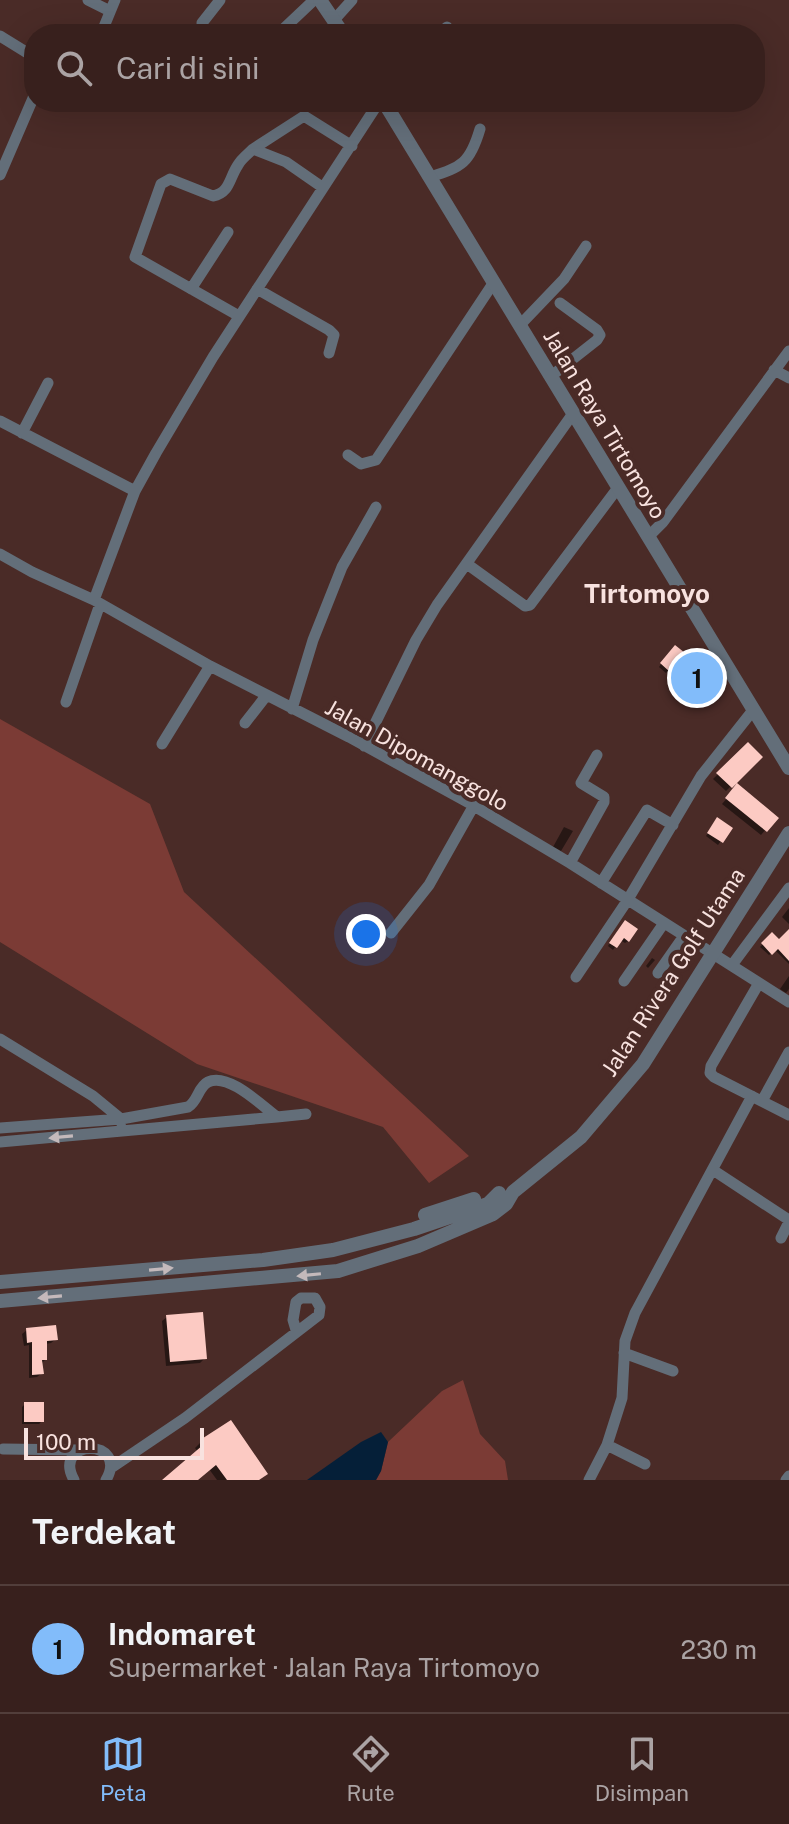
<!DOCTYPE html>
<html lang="id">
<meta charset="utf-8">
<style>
:root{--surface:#38201d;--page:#3f2826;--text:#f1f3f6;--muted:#aba3a4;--line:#523e3b;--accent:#82bcfa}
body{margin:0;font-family:"Public Sans",sans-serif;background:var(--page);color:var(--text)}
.scale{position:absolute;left:24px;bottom:20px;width:180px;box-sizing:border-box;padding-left:8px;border:4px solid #f8e2df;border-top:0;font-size:22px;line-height:28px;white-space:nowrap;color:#f8e2df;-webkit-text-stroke:6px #4a2b27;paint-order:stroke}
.you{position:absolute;left:366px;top:934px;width:28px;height:28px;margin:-20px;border:6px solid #fff;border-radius:50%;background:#1a73e8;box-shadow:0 0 0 12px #1a73e833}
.badge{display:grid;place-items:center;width:52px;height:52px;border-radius:50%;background:var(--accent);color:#111;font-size:26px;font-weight:700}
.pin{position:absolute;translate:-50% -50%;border:4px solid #fff;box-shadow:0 2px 8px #0006}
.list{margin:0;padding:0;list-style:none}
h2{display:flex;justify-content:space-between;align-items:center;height:104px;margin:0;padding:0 32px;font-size:34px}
h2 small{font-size:26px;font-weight:400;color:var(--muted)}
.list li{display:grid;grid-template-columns:52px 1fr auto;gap:24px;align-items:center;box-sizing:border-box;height:128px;padding:0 32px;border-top:2px solid var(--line)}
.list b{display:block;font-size:30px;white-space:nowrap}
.list p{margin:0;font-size:26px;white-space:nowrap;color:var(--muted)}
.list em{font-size:26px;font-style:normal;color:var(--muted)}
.icon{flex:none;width:44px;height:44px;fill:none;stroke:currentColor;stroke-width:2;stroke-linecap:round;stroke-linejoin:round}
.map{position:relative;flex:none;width:789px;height:1480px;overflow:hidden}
.search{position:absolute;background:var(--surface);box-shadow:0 8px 32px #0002;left:24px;right:24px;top:24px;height:88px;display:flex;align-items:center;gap:20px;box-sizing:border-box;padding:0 28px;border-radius:32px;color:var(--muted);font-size:30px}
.sheet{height:232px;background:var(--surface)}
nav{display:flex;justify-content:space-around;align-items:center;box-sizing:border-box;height:112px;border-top:2px solid var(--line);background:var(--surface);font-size:22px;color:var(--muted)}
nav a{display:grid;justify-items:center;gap:4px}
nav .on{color:var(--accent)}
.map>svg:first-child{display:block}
.green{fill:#7b3b35}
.water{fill:#051f38}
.shadow{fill:#0007}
.building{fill:#fccac3}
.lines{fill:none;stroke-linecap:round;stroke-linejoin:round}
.minor{stroke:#636e79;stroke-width:11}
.tertiary{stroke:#636e79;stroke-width:14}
.oneway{fill:#c4b9bb}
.labels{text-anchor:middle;stroke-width:8;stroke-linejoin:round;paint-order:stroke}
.street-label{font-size:22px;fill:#f8e2df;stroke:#4a2b27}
.quarter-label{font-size:26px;font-weight:bold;fill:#f8e2df;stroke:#4a2b27}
</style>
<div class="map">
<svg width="789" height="1480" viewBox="0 0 789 1480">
<rect width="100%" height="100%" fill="#4a2b27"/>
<path class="green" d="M0,719L150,804L184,892L469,1156L429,1183L383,1127L197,1064L0,942Z
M463,1380L480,1434L505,1461L508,1480H376L381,1471L388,1442L442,1391Z"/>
<path class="water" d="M381,1432L388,1442L381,1471L376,1480H307L361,1442Z"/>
<path class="shadow" d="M670,652L706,679L696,690L670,669L666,673L659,667Z
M748,745L760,757L726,791L713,779Z
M733,791L776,818L761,835L722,804Z
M715,823L730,828L718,845L706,836Z
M564,827L573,831L561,851L553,847Z
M789,908V924L782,917Z
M622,925L628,941L625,943L620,940L613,950L608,946Z
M789,932V964L775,950L769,955L760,947L772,935L779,942Z
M652,958L655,960L648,968L646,966Z
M789,976V989L786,993L780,989Z
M167,1317L205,1358L200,1363L166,1366L162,1321Z
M27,1330L56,1339L51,1343L45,1344V1360L41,1364L42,1373L37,1377L29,1378V1345L24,1346L22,1334Z
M25,1404L42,1421L39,1424H22V1407Z
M230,1422L259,1480H217L209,1469L197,1480H166L198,1452L195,1448L201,1442Z"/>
<path class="building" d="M675,645L685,653L682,657L709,679L700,689L674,667L670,672L660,663Z
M748,742L763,757L732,788L716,773Z
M737,783L779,818L767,832L725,798Z
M717,817L733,828L723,843L707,833Z
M625,920L638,929L629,942L624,938L617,948L609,943Z
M789,929V961L778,949L772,955L761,943L772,932L779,939Z
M203,1312L207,1359L170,1362L166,1315Z
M56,1325L58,1340L47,1341V1360H42L44,1374L32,1375V1342L27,1343L26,1328Z
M24,1402H44V1422H24Z
M231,1420L268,1474L259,1480H227L216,1465L198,1480H162L203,1445L200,1440Z"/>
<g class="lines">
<path class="minor" d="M88,0L110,11
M334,20L352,0
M202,23L220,0
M101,34L115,0
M278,34L314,0
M440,34L447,27
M0,36L34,57
M253,149L304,116L352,146
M0,175L34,96
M430,177C462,167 470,163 480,129
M191,289L228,232
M257,289L329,330L334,335L329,353
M239,316L135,257L161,184L170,179L213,196C230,193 229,178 238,165C241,159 248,154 253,149L286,162L322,187
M520,325L564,279L586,246
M774,370L789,378
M550,377L597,340L600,335L597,330L560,303
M0,421L135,491
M22,433L48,383
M348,455L361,464L376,460L494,282
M648,537L663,522L789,351
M0,554L32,572L94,600L210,666L349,737L469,803L570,863L789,1002
M467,564L525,606L530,605L617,489
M94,600L135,491L156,453L213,357L379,102
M66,702L100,604
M292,709L313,640L342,567L376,507
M245,723L266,696
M162,744L210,666
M364,746L416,640L437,605L572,415
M570,863L604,802V797L581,783L597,755
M601,883L647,810L673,825
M391,933L429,885L473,807
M732,965L789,888
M658,973L684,936
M576,977L627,901L701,776L754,709
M624,981L664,923
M759,983L711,1066L710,1073L714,1077L789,1115
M0,1039L93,1096L121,1119V1122
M762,1101L789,1052
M0,1128L121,1119L188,1107C198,1101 198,1087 208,1082C228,1072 261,1105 277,1117L306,1114
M0,1142L277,1117
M713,1170L789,1220
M781,1238L789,1222
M624,1353L673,1371
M607,1445L622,1398L625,1341L635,1313L752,1096
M3,1449L79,1450
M111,1468L185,1418L319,1315L320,1307L315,1298H301L296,1302L293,1320L296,1330
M74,1480C51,1438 130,1438 106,1480
M589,1480L607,1445L645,1464
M786,1480L789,1476"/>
<path class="tertiary" d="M320,0L343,34
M384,102L789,768
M425,1215L474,1199
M0,1282L263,1260L333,1250L414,1229L488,1204L499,1193
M0,1301L338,1271L418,1246L493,1214L506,1204L513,1192L581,1137L643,1064L789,833"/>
</g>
<defs><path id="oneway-solid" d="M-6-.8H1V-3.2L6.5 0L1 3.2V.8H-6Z" transform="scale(2)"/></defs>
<g class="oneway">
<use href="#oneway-solid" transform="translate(61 1137) rotate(175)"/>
<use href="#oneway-solid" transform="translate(161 1269) rotate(-5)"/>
<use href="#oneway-solid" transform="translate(309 1275) rotate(174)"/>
<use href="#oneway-solid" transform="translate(50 1297) rotate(175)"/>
</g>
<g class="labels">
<g class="street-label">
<text transform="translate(605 424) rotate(59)" y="8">Jalan Raya Tirtomoyo</text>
<text transform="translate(417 755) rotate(29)" y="8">Jalan Dipomanggolo</text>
<text transform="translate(673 972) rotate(-57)" y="8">Jalan Rivera Golf Utama</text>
</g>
<g class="quarter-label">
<text x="647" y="603">Tirtomoyo</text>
</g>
</g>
</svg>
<div class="scale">100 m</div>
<div class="you"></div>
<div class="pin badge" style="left:697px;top:678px">1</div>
<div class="search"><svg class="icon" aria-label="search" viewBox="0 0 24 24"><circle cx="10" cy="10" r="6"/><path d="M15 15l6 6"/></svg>Cari di sini</div>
</div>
<section class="sheet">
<h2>Terdekat<small></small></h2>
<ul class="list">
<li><span class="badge">1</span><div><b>Indomaret</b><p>Supermarket · Jalan Raya Tirtomoyo</p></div><em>230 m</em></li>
</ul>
</section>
<nav>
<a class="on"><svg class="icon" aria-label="map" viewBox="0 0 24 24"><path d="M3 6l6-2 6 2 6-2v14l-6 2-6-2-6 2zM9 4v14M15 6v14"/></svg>Peta</a>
<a><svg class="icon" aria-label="directions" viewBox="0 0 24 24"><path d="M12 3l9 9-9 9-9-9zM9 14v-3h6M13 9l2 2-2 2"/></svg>Rute</a>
<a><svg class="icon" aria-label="saved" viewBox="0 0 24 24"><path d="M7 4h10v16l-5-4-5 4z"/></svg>Disimpan</a>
</nav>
